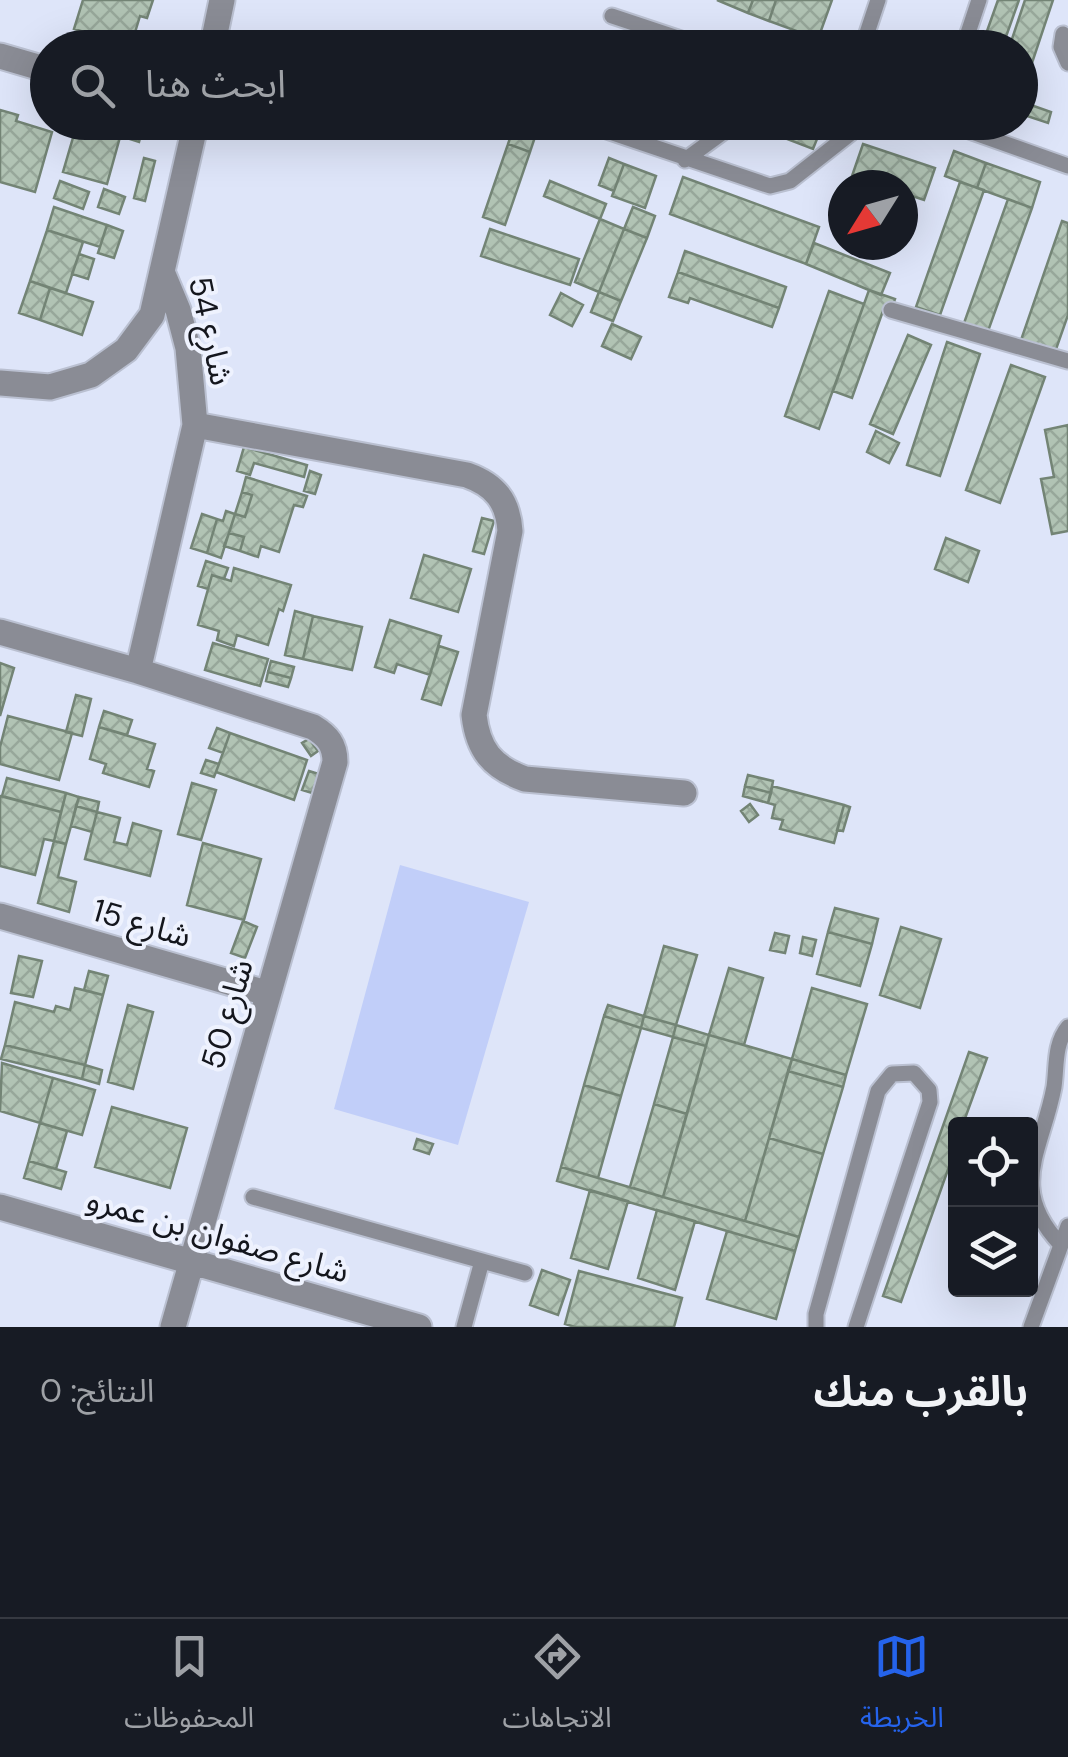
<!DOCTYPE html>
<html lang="ar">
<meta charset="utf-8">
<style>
:root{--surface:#171b24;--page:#242831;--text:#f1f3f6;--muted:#9ea1a6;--line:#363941;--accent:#2563eb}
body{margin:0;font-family:"DM Sans","Noto Sans Arabic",sans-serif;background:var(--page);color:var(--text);direction:rtl}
.controls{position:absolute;right:30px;bottom:30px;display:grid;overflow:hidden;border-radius:10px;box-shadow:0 10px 40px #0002}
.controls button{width:90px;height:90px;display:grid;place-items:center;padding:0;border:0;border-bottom:2px solid var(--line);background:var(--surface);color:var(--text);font:50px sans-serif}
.compass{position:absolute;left:828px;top:170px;width:90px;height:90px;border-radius:50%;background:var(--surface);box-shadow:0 10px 40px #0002;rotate:233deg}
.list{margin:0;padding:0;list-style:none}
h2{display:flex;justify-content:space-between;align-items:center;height:130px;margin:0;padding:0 40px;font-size:42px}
h2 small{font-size:32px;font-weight:400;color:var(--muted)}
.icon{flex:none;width:55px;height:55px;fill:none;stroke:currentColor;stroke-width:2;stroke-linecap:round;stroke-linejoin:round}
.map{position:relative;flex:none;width:1068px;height:1327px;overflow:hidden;direction:ltr}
.search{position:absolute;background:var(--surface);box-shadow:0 10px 40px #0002;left:30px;right:30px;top:30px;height:110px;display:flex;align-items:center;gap:25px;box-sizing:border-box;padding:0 35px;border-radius:55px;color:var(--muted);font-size:38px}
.sheet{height:290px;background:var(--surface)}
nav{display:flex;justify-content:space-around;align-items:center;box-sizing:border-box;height:140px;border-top:2px solid var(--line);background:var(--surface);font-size:28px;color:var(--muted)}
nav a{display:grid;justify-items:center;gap:5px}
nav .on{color:var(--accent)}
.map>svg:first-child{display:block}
.park{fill:#c1cef9}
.building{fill:url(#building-cross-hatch);stroke:#738475;stroke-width:2.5}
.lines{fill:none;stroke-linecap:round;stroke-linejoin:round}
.lane-casing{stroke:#bac0d1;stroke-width:19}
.street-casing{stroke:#bac0d1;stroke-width:29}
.lane{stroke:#8a8c95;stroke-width:15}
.street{stroke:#8a8c95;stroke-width:25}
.labels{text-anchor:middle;stroke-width:8;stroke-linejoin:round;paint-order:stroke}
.street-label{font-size:32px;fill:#14161d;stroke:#eef2fe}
</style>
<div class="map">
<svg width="1068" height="1327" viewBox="0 0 1068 1327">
<defs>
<pattern id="building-cross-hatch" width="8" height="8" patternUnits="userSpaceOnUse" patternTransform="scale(2.5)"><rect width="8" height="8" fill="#b1c3b4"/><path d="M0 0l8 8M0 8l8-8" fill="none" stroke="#97a79a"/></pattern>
</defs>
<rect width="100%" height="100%" fill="#dee5f9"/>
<path class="park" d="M400,865L529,902L458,1145L334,1109Z"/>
<path class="building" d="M83,0H153L147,18L140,16L133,39L114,33L111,40L74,29Z
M717,0H753L748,13Z
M753,0H776L769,21L748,13Z
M776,0H832L818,39L769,21Z
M998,0H1019L1002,48H981Z
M1025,0H1053L1023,90L1020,89V48H1009Z
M637,34L658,40L656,48H634Z
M1028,104L1051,112L1048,123L1024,115Z
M0,110L18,115L16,121L52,132L35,192L0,182Z
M77,122H128L143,127L139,142Z
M787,122L819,134L813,149L782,137Z
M77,124L120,137L107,184L63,172Z
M515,124L537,131L530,152L508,144Z
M508,144L530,152L505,225L483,217Z
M863,144L935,168L924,200L903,193V185H879L852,176Z
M954,151L986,163L977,188L945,176Z
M144,158L155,161L145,201L134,198Z
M609,158L624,164L614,191L599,185Z
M986,163L1040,182L1032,208L977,188Z
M624,164L656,176L645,208L612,196Z
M683,177L819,227L806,264L670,214Z
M60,181L89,192L83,209L54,198Z
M550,181L606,204L600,219L544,196Z
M960,182L984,190L940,315L916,307Z
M104,189L125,197L119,214L98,207Z
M1008,199L1032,208L987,334L963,326Z
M54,207L107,225L100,247L47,230Z
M633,207L655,216L647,238L624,229Z
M600,219L624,229L599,292L575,282Z
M1062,221L1068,223V315L1054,355L1020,343Z
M107,225L123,231L114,258L98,253Z
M490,229L579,259L570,285L481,256Z
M624,229L647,238L621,301L599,292Z
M47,230L83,242L66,293L30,281Z
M814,243L890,273L881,295L806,264Z
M685,251L786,287L779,308L678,272Z
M79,254L94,259L88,279L72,274Z
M678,272L779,308L772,327L690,298L688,303L669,297Z
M30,281L50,288L40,320L19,313Z
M50,288L93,302L82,335L40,320Z
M869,290L895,299L891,311L884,308L852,398L833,391Z
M829,291L864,304L819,429L785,416Z
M599,292L621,301L613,321L591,312Z
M561,293L583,305L572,326L550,315Z
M612,324L641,337L631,359L602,346Z
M908,335L931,345L893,434L870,424Z
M947,342L980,354L940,476L907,465Z
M1011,365L1045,377L1000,503L966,490Z
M1068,425V531L1052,534L1041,479L1054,477L1045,430Z
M876,431L899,443L889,463L867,452Z
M244,447L307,465L304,477L254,463L250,475L237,471Z
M310,471L321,475L315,494L304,491Z
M246,477L307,496L303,507L294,505L279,552L261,546L258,557L240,551L244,537L229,533L235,514L245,517L252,495L242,492Z
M242,492L252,495L245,517L235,514Z
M226,511L235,514L221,558L207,553L217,519L223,521Z
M202,514L217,519L207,553L191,548Z
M482,518L494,521L484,554L473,551Z
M229,533L244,537L240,551L224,546Z
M946,538L979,551L968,582L935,569Z
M424,555L471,569L458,612L411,598Z
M206,561L228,568L224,579L212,575L208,589L198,586Z
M234,568L291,585L283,611L279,609L268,645L237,635L234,646L217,640L219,631L198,625L212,575L231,581Z
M295,611L313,616L303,659L285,655Z
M313,616L362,627L352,670L303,659Z
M390,620L441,636L430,675L397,664L394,673L375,667Z
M213,643L268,659L260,686L205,670Z
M439,646L458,652L441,705L422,699Z
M271,661L294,667L291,678L268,672Z
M0,663L14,668L0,716Z
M268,672L291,678L288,687L266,681Z
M76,695L91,699L82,736L66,732Z
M104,711L132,720L127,735L99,727Z
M8,716L72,733L59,780L0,764V747Z
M99,727L155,744L147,769L154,771L149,787L103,773L106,764L90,759Z
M217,728L230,733L223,753L209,748Z
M230,733L307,760L294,800L216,772Z
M309,739L318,751L311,756L302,743Z
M206,760L219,764L214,777L201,773Z
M309,771L319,774L312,793L302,790Z
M748,775L773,781L771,793L745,786Z
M7,778L66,793L61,812L2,796Z
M192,783L216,790L201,840L178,834Z
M745,786L771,793L768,803L743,796Z
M772,786L844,805L834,843L780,829L783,820L772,818L775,805L768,803Z
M66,793L79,797L66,844L54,841Z
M0,796L61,812L54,841L44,839L35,875L0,866Z
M79,797L99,802L97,812L76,806Z
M750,804L758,815L749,822L741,811Z
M844,805L850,807L843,831L837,830Z
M76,806L97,812L92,832L71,826Z
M97,812L120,818L114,842L127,845L133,823L161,831L150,876L85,859Z
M54,841L66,844L58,877L76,882L69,912L38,903Z
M203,843L261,859L244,920L187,905Z
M835,908L878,919L872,944L828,932Z
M243,921L257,927L245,958L231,953Z
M901,927L941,939L920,1008L880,995Z
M828,932L872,944L860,986L817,974Z
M775,933L789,936L785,953L770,950Z
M803,937L816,940L812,956L800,953Z
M664,946L697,955L676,1025L644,1016Z
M19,956L42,961L33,997L11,993Z
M729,968L763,978L744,1045L709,1035Z
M89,971L108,976L103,995L84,990Z
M75,988L103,995L85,1065L5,1045L15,1002L54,1012L56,1006L70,1010Z
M812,988L867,1004L846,1075L792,1059Z
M128,1005L153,1012L133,1089L108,1082Z
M608,1005L644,1016L641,1028L604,1016Z
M604,1016L641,1028L621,1096L584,1085Z
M644,1016L676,1025L673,1037L641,1028Z
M676,1025L709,1035L706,1046L673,1037Z
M709,1035L792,1059L745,1221L663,1197Z
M673,1037L706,1046L687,1114L654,1104Z
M5,1045L85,1065L82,1079L1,1059Z
M969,1052L987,1058L963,1124H956V1147L901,1302L883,1296Z
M792,1059L846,1075L843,1087L788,1071Z
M2,1063L53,1078L40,1123L0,1111Z
M85,1065L102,1070L99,1084L82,1079Z
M788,1071L843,1087L823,1154L769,1138Z
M53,1078L95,1090L82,1135L40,1123Z
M584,1085L621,1096L598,1178L561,1167Z
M654,1104L687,1114L663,1197L630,1187Z
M112,1107L187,1128L170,1188L95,1167Z
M40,1123L67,1131L56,1169L29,1161Z
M769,1138L823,1154L799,1237L745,1221Z
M417,1139L433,1144L429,1154L414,1149Z
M29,1161L66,1172L61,1189L24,1178Z
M561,1167L799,1237L795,1251L557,1181Z
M590,1190L628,1201L608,1269L571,1258Z
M657,1210L695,1221L675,1290L638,1278Z
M727,1231L795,1251L776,1319L707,1299Z
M542,1270L570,1280L558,1315L530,1305Z
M579,1271L682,1298L674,1327H575L565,1324Z"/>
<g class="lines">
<g class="lane-casing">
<path id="lane" d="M612,16L708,48
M1063,34L1061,47L1068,63
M862,48L878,0
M963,48L979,0
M580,122L770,186L790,181L865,122
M944,122L1068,166
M685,160L737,122
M891,310L1068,361
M253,1197L525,1273
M1061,1245C1007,1188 1042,1151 1054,1087C1057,1066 1054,1044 1068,1027
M464,1327L482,1261
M816,1327V1314L878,1091L892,1074L914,1073L929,1090L930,1102L856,1327
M1031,1327L1068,1226"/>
</g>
<g class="street-casing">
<path id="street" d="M212,48L222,0
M0,56L48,70
M0,383L50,387L91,375L126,350L152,315L196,122
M195,425L467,475C495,485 508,501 510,531L474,715C478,750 492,767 525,779L684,793
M0,632L138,671L313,727C328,736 335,745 335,762L173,1327
M138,671L195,425L188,348L178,310L163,274
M0,916L266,993
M0,1207L419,1327"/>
</g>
<use href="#lane" class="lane"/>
<use href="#street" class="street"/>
</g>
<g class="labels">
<g class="street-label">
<text transform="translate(211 331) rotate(78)" y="11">شارع 54</text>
<text transform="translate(142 923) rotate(16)" y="11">شارع 15</text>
<text transform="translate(227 1014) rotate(-74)" y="11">شارع 50</text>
<text transform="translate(218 1235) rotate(16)" y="11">شارع صفوان بن عمرو</text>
</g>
</g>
</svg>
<div class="controls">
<button><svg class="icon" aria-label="locate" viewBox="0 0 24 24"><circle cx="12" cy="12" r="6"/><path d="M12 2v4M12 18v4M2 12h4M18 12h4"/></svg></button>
<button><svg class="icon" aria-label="layers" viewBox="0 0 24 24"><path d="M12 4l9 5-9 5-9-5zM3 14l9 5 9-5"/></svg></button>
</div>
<svg class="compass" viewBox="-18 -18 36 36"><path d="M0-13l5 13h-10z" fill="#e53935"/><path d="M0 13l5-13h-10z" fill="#9ea1a6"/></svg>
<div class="search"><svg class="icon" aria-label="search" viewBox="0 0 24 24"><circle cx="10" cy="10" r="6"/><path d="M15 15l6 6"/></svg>ابحث هنا</div>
</div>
<section class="sheet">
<h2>بالقرب منك<small>النتائج: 0</small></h2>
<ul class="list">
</ul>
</section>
<nav>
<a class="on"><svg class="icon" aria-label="map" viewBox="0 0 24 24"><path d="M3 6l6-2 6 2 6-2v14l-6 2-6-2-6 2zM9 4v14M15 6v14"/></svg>الخريطة</a>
<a><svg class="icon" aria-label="directions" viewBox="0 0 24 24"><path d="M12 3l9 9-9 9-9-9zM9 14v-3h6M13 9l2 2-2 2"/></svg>الاتجاهات</a>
<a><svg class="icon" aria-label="saved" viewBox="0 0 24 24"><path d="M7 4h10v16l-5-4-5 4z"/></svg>المحفوظات</a>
</nav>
